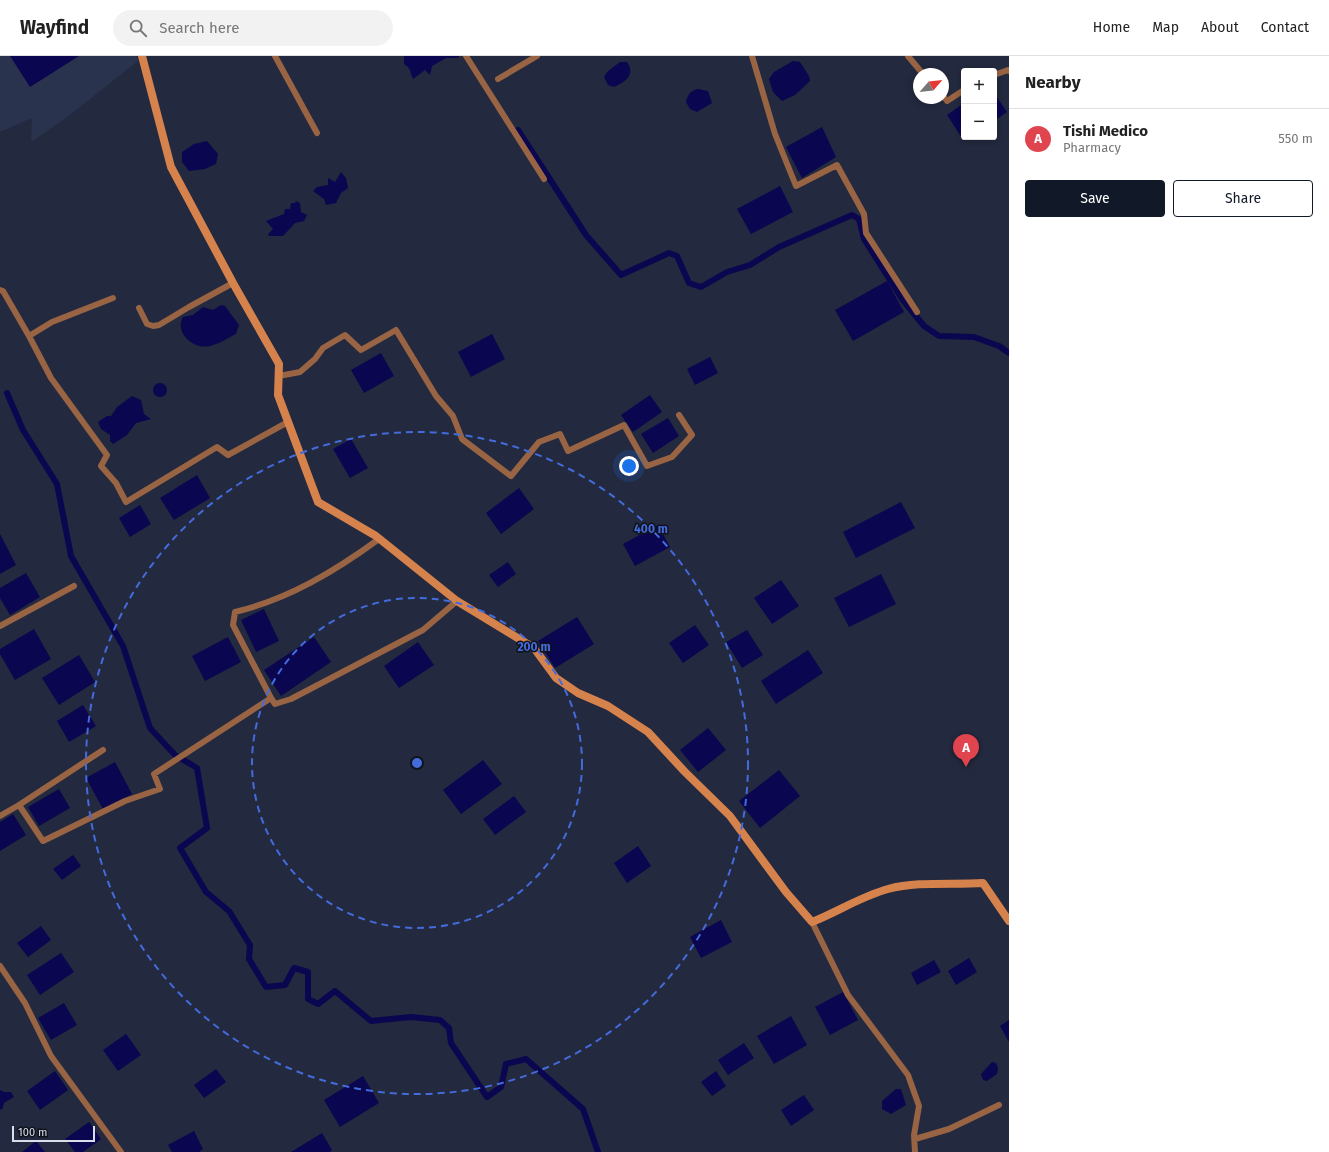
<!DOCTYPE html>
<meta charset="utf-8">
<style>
:root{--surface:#fff;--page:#f2f2f2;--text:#222;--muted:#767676;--line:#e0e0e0;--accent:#111827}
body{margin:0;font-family:"Fira Sans",sans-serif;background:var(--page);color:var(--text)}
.controls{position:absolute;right:12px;top:12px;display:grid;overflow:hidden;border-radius:4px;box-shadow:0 2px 6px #0003}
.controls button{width:36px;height:36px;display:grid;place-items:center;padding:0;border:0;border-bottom:1px solid var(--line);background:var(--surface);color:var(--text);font:20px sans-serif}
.compass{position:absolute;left:913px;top:12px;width:36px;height:36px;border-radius:50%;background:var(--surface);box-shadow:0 2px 6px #0003;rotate:62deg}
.scale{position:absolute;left:12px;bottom:10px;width:83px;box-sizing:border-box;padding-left:4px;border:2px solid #d9deec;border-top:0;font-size:11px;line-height:14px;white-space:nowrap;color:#d9deec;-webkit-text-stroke:3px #10131c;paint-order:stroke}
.you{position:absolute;left:629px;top:410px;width:14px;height:14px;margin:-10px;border:3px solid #fff;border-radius:50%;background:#1a73e8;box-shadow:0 0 0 6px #1a73e833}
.badge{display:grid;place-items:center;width:26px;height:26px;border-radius:50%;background:var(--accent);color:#fff;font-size:13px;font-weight:700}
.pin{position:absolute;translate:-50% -33px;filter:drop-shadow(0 1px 2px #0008)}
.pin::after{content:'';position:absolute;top:21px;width:14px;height:12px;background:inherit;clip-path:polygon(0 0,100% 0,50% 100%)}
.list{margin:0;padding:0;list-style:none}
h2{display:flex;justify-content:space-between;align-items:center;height:52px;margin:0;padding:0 16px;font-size:17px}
h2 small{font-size:13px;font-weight:400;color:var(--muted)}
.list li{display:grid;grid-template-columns:26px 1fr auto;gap:12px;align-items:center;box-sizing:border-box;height:60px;padding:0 16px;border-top:1px solid var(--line)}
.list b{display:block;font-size:15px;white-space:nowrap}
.list p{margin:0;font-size:13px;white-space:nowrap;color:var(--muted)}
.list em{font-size:13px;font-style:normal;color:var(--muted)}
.actions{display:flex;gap:8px;padding:12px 16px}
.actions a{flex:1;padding:9px 0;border:1px solid var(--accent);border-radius:4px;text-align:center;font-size:14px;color:var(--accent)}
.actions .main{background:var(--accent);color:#fff}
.icon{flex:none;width:22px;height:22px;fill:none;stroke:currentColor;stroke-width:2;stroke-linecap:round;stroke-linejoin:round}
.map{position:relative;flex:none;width:1009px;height:1096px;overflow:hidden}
header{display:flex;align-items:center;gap:24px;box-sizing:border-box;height:56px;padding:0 20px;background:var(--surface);border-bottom:1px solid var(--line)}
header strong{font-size:19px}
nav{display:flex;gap:22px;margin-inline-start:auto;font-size:14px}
.search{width:280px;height:36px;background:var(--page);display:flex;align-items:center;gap:10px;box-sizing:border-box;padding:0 14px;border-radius:22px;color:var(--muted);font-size:15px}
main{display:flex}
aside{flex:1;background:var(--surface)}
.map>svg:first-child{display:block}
.built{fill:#2a334e}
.water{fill:#0a0650}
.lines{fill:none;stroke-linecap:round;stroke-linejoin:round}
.canal{stroke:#0a0650;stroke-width:6}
.street{stroke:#986443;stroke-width:6}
.secondary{stroke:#d6824c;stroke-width:8}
.ring{fill:none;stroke:#436bdc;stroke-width:2;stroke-dasharray:7 5}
.centre{fill:#436bdc;stroke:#10131c;stroke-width:2}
.ring-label{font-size:12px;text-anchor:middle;font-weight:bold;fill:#436bdc;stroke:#10131c;stroke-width:3;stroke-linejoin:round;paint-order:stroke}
</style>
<header>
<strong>Wayfind</strong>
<div class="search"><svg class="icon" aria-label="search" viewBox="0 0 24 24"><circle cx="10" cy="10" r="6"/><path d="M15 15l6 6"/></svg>Search here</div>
<nav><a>Home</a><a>Map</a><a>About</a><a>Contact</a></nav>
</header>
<main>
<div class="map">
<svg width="1009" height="1096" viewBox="0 0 1009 1096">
<rect width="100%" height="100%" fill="#23293e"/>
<path class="built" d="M0,0H136L139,4L66,62L31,86L32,62L0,76Z"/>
<path class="water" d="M10,0H79L30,31Z
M404,0H459L458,2H446L432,10L430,19L425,14L413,23L409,12L404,8Z
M793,5L800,6L809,20L810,25L795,39L782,45L773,36L769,23L774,16Z
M620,6H627C636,19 625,26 614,31L608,29L604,21L607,16Z
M698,33L708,35L712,47L697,56L690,53L686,46C688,38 690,35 698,33Z
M994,37L1007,56L994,65Z
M964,47V81H969L964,85L947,59Z
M822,71L836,101L802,122L786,91Z
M207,85L218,98L216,108L205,113L189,115L182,106V96L194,88Z
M341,116L346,122L348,132L341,137L336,147L326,149L324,143L313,135L317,131L328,129V122L335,126Z
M780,130L793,156L751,178L737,153Z
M296,145L300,147L301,156L307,159L304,165L295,167L283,180H269L268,178L273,173L266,165L284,158L285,153H290L291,147H295Z
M887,225L904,256L853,285L835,254Z
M221,249L225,250L239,269L236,278C228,282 219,288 210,290C194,294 174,277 183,261L193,259L203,251L213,254Z
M492,278L505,303L471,321L458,296Z
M381,297L394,320L364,337L351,314Z
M710,301L718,317L695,329L687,313Z
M153 334a7 7 0 1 1 14 0a7 7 0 1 1-14 0Z
M650,339L662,356L633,376L621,359Z
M132,340L141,344L144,358L151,363L136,367L127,379L113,388L110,385V379L101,373L98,366L107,360H111L117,351Z
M668,362L679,380L653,397L641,378Z
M351,383L368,412L350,422L333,393Z
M197,419L210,442L174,464L160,442Z
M519,432L534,453L501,478L486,457Z
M901,446L915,472L856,502L843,476Z
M140,449L151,468L130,481L119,462Z
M658,469L670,491L635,510L623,488Z
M0,478L16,509L0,518Z
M508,506L516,518L498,531L489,519Z
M26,517L40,541L10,559L0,542V532Z
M881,518L896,548L849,571L834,542Z
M781,524L799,550L772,568L754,542Z
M264,553L279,585L256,596L241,564Z
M577,561L594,588L555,612L538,585Z
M695,569L709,589L683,607L669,587Z
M34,573L51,603L15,624L0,598V593Z
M747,574L763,599L742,612L726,586Z
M228,581L241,606L205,625L192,600Z
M314,581L331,606L281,640L264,614Z
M418,586L434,609L399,632L384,610Z
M808,594L823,617L776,648L761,625Z
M79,599L95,626L59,649L42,622Z
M83,649L96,670L69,686L57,665Z
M708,672L726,694L698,716L680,694Z
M483,704L502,728L461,758L443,734Z
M115,706L132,738L103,753L86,722Z
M779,714L800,740L760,772L739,745Z
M59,733L70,752L39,770L28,751Z
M514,740L526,756L495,779L483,763Z
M13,758L26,779L0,795V766Z
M638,790L651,810L627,827L614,807Z
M73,799L81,810L62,824L53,813Z
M721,864L732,886L701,902L690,881Z
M41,870L51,884L28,901L17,887Z
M61,897L74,916L40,939L27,919Z
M969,902L977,916L956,929L948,915Z
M934,904L941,916L917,929L911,917Z
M843,936L858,964L830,979L815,951Z
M64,947L77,969L51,984L38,962Z
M791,960L807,989L774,1008L757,980Z
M1009,964V986L1000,970Z
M126,978L141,999L118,1015L103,994Z
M744,987L754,1002L728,1019L718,1004Z
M992,1006L996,1007L998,1012L997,1018L987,1025L983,1024L981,1018Z
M216,1013L226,1026L204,1042L194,1029Z
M55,1015L68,1034L40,1054L27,1035Z
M716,1015L726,1030L712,1040L701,1026Z
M363,1020L379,1047L340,1071L324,1044Z
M896,1033H901L906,1049L891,1058L882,1053V1045Z
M0,1034L4,1036H11L14,1041L4,1047L3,1052L0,1054Z
M804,1039L814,1054L791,1070L781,1054Z
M89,1066L101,1083L83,1096H75L65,1083Z
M194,1075L203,1093L199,1096H172L168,1089Z
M322,1077L332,1094L330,1096H291Z
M36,1085L45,1096H22Z"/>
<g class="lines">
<path class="canal" d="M518,74L586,179L621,219L669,197L677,200L689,227L701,231L727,216L750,209L779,191L852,159L859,163L864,183L902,243L924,270L939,280L974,281L999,290L1009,297
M7,337L23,374L57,428L71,500L123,590L150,672L175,699L197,712L207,772L180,792L206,836L229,855L250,889L249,903L266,931L285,929L294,912L308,916V943L318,948L335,935L371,965L411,961L440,964L449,972L451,987L487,1041L501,1031L506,1008L526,1003L583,1053L598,1096"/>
<path class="street" d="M275,0L317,77
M466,0L544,123
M752,0L775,78L796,130L837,109L864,158L866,177L917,256
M908,0L923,18
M994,19L1008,14L1009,15
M498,23L537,0
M943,40L947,45L964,34
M0,234L3,235L29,280L52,266L113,242
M139,252L147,268L153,270L159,269L189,251L233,227
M29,280L51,322L107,399L101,410L116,427L126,446L217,391L228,399L288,366
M279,320L300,316L315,303L323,292L345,279L361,294L396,274L436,340L453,360L462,383L511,420L539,386L560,378L568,395L624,369L647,410L672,401L692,379L679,359
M0,570L74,530
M271,642L233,569L235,556C289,543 335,515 379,483
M19,749L103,694
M0,760L19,749L43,785L125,745L160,733L154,718L271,642L275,648L291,643L423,574L457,545
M812,866L848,939L908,1019L919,1050L914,1079L915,1096
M0,910L25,947L51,1000L121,1096
M915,1083L949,1073L999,1049"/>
<path class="secondary" d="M142,0L171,111L233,227L279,308L278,339L318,446L376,480L457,545L534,592L556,622L578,637L608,650L648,676L685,716L730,760L786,836L812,866C837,856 862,840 888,833C918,825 952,829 983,827L1009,865"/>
</g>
<g class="ring">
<circle cx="417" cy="707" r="165"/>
<circle cx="417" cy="707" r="331"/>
</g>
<circle cx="417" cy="707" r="6" class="centre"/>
<g class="ring-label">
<text x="651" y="477">400 m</text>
<text x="534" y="595">200 m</text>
</g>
</svg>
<div class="controls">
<button>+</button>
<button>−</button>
</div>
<svg class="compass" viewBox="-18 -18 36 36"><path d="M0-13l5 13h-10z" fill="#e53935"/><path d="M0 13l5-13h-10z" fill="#767676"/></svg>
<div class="scale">100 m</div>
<div class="you"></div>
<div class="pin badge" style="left:966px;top:711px;background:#e0444e">A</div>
</div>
<aside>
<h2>Nearby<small></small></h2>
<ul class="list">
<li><span class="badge" style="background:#e0444e">A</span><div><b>Tishi Medico</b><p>Pharmacy</p></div><em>550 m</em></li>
</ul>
<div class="actions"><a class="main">Save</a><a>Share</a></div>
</aside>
</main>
